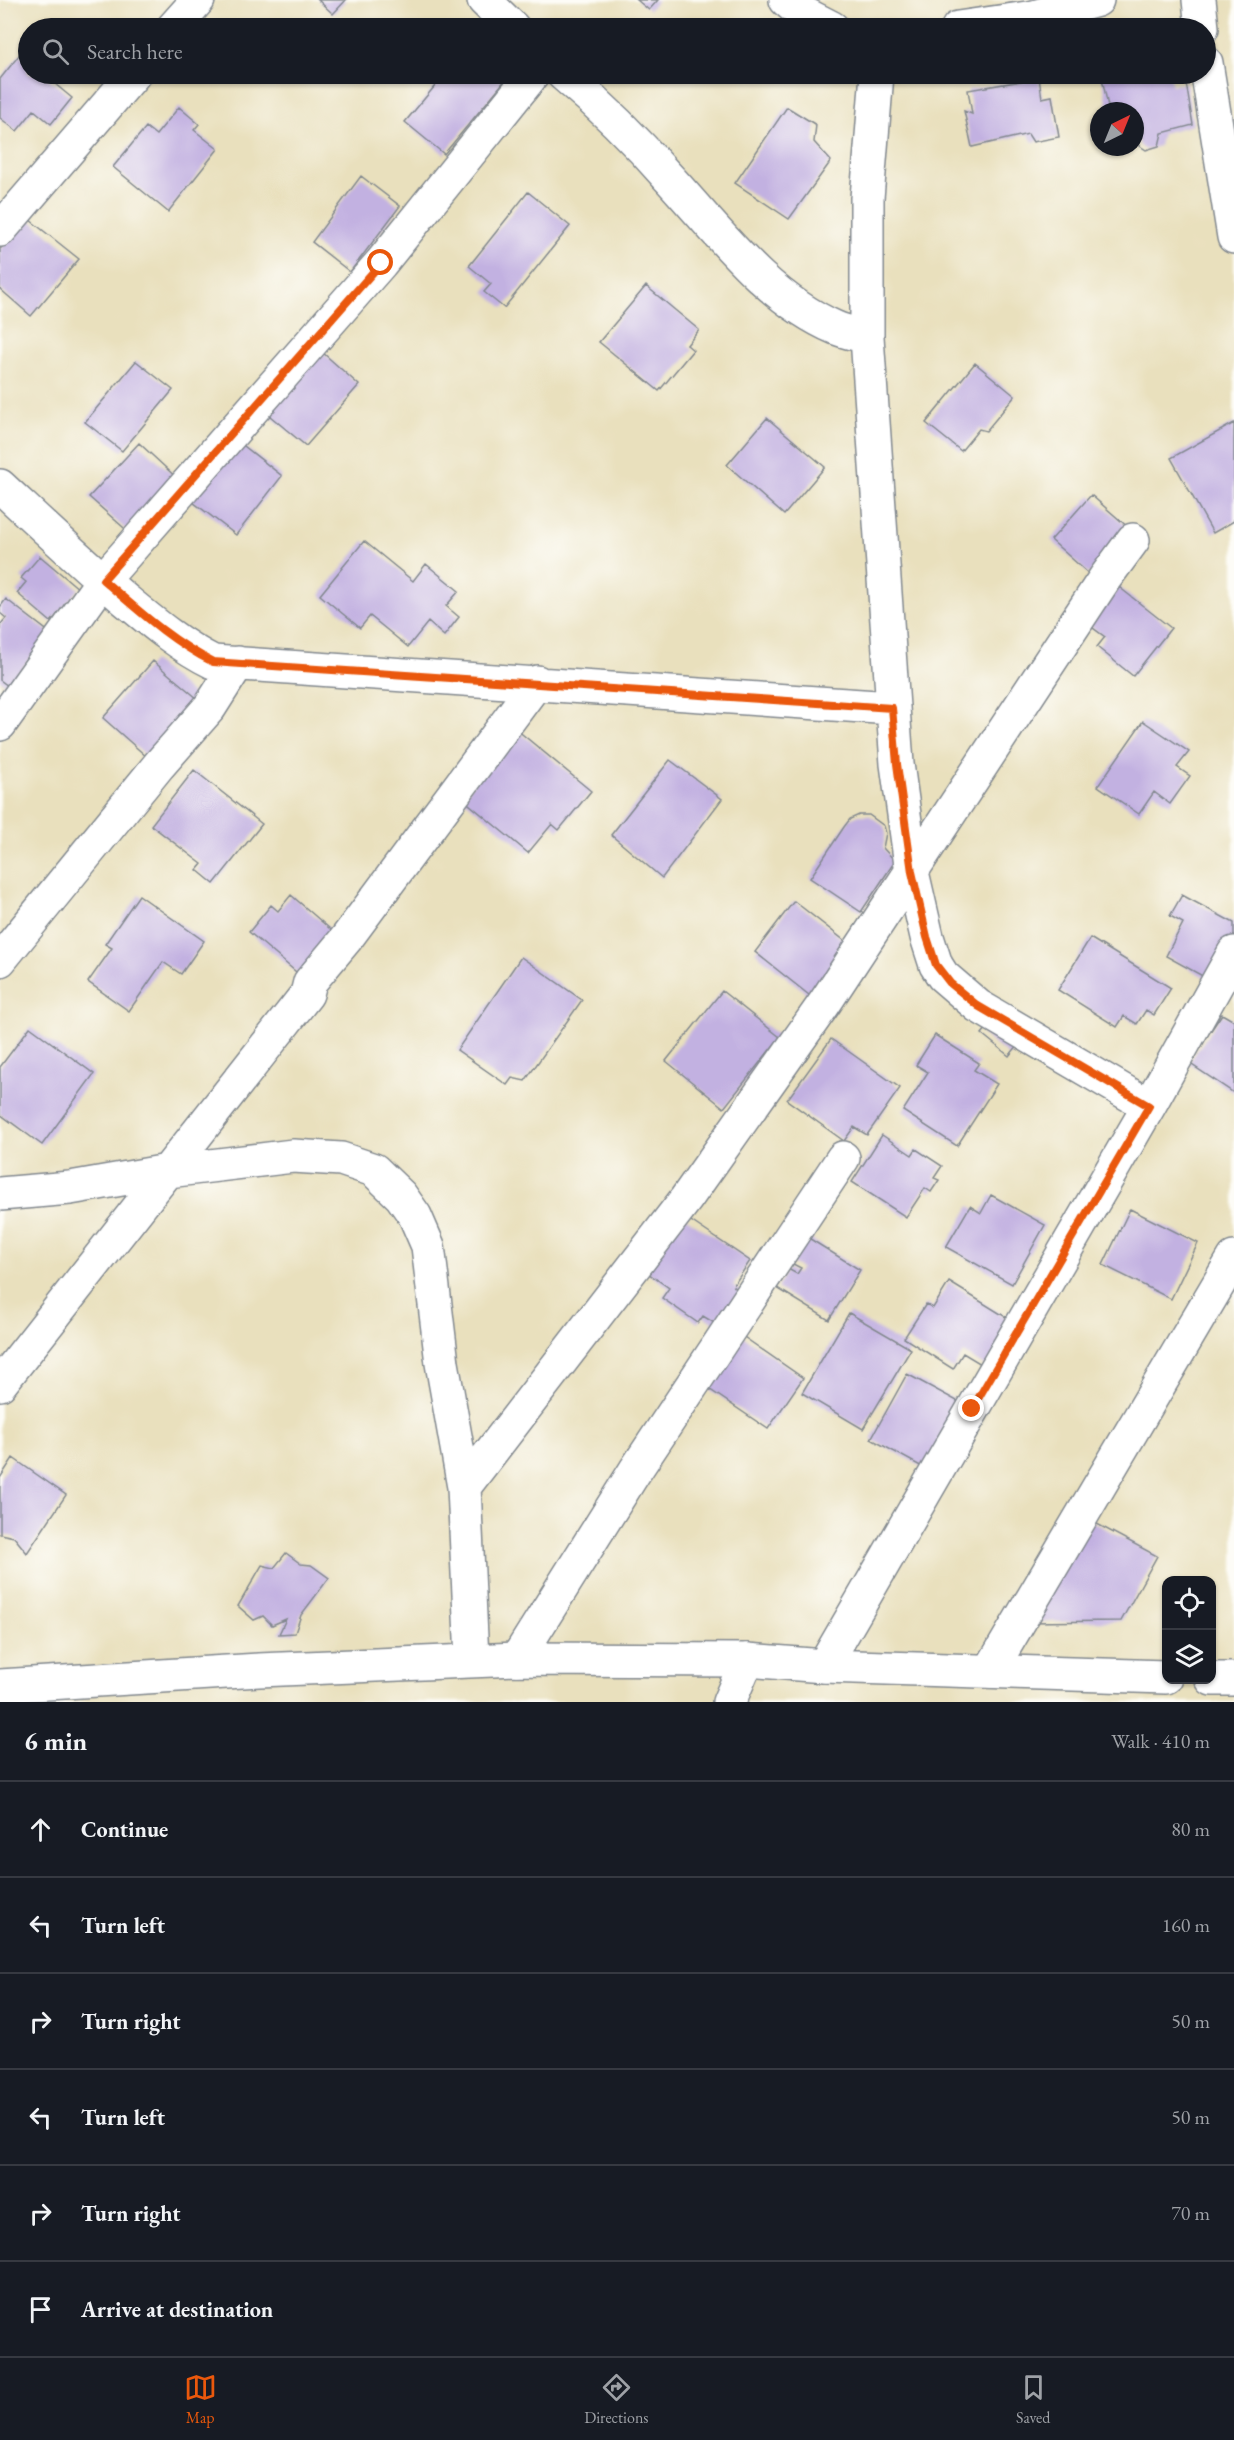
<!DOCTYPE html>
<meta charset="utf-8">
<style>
:root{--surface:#171b24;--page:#242831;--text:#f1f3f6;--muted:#9ea1a6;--line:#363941;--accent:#ea580c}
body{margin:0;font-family:"EB Garamond",serif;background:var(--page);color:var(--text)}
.controls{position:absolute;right:18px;bottom:18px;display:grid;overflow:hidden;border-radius:12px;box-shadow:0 2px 4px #0004}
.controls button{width:54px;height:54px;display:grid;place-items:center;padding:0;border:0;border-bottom:2px solid var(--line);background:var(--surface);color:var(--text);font:30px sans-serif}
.compass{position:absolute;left:1090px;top:102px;width:54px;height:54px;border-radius:50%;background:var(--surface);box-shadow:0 2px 4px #0004;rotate:43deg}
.stop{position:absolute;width:18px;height:18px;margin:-14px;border:4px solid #ea580c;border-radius:50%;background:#fff}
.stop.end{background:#ea580c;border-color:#fff;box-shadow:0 2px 6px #0008}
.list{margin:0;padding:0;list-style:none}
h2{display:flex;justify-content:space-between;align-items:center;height:78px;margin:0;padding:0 24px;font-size:26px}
h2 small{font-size:20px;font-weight:400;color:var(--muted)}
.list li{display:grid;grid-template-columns:39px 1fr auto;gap:18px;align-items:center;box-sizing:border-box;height:96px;padding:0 24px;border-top:2px solid var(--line)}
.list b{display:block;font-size:22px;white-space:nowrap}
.list em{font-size:20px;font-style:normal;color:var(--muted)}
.icon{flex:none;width:33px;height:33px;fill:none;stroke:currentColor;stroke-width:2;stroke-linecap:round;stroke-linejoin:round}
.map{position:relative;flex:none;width:1234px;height:1702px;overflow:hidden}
.search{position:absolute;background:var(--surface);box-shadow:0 2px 4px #0004;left:18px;right:18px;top:18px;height:66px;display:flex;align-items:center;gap:15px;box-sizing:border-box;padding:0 21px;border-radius:33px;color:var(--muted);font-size:22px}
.sheet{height:654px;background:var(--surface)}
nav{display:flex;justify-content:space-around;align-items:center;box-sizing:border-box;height:84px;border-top:2px solid var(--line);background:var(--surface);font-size:16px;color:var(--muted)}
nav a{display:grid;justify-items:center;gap:3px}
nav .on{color:var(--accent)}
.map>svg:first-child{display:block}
.building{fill:#c2b1e1}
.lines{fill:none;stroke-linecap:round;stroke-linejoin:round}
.minor-casing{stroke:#82888e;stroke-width:36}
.tertiary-casing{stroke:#82888e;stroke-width:36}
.minor{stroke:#fff;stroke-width:33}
.tertiary{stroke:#fff;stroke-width:33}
.route{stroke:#ea580c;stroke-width:8}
</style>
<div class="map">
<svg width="1234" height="1702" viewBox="0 0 1234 1702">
<rect width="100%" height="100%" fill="#fdfcf7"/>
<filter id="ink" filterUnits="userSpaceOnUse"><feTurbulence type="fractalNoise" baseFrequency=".0167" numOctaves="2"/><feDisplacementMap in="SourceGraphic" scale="12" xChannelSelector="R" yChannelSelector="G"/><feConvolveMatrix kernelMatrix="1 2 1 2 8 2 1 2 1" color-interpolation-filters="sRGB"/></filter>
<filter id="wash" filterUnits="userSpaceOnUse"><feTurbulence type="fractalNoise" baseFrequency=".008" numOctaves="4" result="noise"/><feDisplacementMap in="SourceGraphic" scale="24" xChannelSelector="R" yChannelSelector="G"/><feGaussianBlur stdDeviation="1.35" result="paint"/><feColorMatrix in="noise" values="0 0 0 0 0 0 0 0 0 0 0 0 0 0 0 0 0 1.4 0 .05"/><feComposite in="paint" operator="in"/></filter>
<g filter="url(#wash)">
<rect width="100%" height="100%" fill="#e9e0bd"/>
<g id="blocks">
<path class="building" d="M318,0H346L333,14Z
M637,0H658L649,10Z
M20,54L28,61V74H43L72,98L51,124L34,110L17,131L0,118V79Z
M445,74H502L507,78L444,154L405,122Z
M1101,74H1170L1172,85L1186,83L1193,125L1162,133L1159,146L1146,150L1140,146L1137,137H1135V111H1109Z
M1039,78L1042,98L1052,96L1059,137L1033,142L1028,134L972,147L964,111L972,114L968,90Z
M179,107L199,124L194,130L218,149L168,212L113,167L146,127L156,135Z
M787,107L816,125L814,142L831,161L789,219L735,183Z
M361,176L400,206L350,272L312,242Z
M528,192L570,226L504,308L484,292L491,284L469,266Z
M30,220L79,259L31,316L0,289V249Z
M646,286L699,330L687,345L693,350L659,391L599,342Z
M322,352L359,385L306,446L264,411Z
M136,361L173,390L122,451L85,422Z
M975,363L1015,396L986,431L979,429L961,451L926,423Z
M767,418L825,467L784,515L727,465Z
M1234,423V521L1213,533L1171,458Z
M235,439L282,476L236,535L189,499Z
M139,443L180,481L132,535L89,497Z
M1091,495L1129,528L1089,574L1051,540Z
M364,541L413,581L426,564L459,591L446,606L459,617L444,636L428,622L408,647L370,616L360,628L320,595Z
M40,556L79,589L51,622L17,593L26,582L21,578Z
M1119,587L1171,628L1133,676L1097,647L1105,637L1089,625Z
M6,599L50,633L8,686L0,680V625L6,618L0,613V607Z
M153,661L198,699L147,757L103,718Z
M1143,721L1189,752L1177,767L1190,776L1170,804L1154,792L1139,814L1098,786Z
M511,725L591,791L559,830L552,824L528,853L463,799Z
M670,760L722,799L662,878L611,835Z
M194,770L262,824L214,884L197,870L202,864L151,825Z
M859,815H869L884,826L886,833L883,848L895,861L861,912L810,878L844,827L850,819Z
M139,895L204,941L181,974L163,962L129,1011L88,982L112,948L105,944Z
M291,895L337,935L302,977L249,932L271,905L278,911Z
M1182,895L1234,923V953L1217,984L1166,956L1183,923L1170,916Z
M794,901L850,945L814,999L755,952Z
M1090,938L1171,988L1154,1015L1146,1010L1137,1024L1124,1016L1117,1027L1058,990Z
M521,957L582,1000L525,1081L512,1078L507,1085L457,1050Z
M722,991L780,1037L724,1108L666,1061Z
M1222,1014L1234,1021V1093L1189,1063Z
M997,1016L1024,1038L1009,1056L982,1034Z
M30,1027L94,1074L42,1145L0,1114V1067Z
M935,1035L979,1063L974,1070L997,1084L957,1146L903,1111L928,1072L916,1065Z
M831,1039L900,1088L867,1135L854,1127L844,1141L787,1100Z
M882,1135L912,1155L916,1149L942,1166L934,1178L939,1180L931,1192L925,1188L906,1217L852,1182Z
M991,1195L1045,1225L1012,1284L946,1247L970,1206L981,1213Z
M1130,1209L1198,1243L1171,1299L1103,1265Z
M682,1215L750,1261L733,1286L745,1294L716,1324L703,1316L698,1323L662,1298L669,1288L645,1271Z
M807,1237L860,1270L829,1320L777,1288L788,1269L797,1274L801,1268L791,1263Z
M949,1282L1014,1322L986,1367L963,1353L953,1369L904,1338L926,1304L933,1308Z
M849,1313L911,1349L863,1429L802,1393Z
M741,1335L803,1378L768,1429L706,1387Z
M907,1374L972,1409L935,1474L871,1439Z
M13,1458L66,1495L27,1553L14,1537L0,1534V1478Z
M1084,1517L1157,1556L1121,1621L1027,1622Z
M286,1553L301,1564L311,1565L329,1578L301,1615L295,1633L279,1634L286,1619L272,1625L263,1616L254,1620L238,1606L262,1565L274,1568Z"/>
</g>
</g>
<g filter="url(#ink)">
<use href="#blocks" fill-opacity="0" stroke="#82888e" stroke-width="1.5"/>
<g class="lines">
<g class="minor-casing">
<path id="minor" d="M484,0L513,28
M786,0L799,11L832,28
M1199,0L1202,28
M173,28L198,0
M958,28L1034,17L1097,0
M1206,63L1234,237
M563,74C600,105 635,139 667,176C718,231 765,297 836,328C846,332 857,334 867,337
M877,74L867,198V337L897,764L912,872L927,937L936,965L943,976L978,1006L1149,1106
M0,230L134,74
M0,486C41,524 81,562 123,598C152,622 179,645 213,662L892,708
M0,724L103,580L381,263L533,74
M0,960L159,765L210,707L238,663
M0,1194L70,1188L168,1171L293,1156L341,1159L374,1170L401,1196L415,1216L428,1246L442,1363L464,1487L472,1659
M0,1384L307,994L310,982L346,939L537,682
M464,1487L686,1199L824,1004L1105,578L1133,540
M517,1659L635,1471L843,1158
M824,1666L1149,1106L1234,953
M990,1671L1234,1258
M729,1702L747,1660"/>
</g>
<g class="tertiary-casing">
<path id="tertiary" d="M1212,1679H1234
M0,1686L259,1670L517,1659L747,1660L824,1666L1166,1677"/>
</g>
<use href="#minor" class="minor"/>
<use href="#tertiary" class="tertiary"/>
</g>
</g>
<g class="lines" filter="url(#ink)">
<path class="route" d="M381,263L103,580C138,610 171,641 213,662L892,708L897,764L912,872L927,937L936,965L950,983L978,1006L1149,1106L972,1409"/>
</g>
</svg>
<div class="controls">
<button><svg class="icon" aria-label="locate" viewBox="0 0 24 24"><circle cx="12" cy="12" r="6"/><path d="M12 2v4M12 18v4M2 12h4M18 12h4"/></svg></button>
<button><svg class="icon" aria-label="layers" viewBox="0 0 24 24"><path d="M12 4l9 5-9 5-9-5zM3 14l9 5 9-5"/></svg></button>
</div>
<svg class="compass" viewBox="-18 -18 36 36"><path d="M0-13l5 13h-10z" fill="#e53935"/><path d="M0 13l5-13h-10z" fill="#9ea1a6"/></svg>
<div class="stop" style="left:381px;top:263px"></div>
<div class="stop end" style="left:972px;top:1409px"></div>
<div class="search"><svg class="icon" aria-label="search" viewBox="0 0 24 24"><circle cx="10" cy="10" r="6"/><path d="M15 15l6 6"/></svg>Search here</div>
</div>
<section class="sheet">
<h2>6 min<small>Walk · 410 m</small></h2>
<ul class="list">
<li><svg class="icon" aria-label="ahead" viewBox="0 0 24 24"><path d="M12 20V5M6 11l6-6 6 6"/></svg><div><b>Continue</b></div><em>80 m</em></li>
<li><svg class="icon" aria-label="left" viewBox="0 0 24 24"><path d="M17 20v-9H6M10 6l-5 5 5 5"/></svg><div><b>Turn left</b></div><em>160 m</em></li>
<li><svg class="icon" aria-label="right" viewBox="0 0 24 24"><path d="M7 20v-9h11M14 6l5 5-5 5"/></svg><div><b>Turn right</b></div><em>50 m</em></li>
<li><svg class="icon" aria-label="left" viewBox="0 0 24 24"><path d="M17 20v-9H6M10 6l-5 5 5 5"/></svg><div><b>Turn left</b></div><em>50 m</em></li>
<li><svg class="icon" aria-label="right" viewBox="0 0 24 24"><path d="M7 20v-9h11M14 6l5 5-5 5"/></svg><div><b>Turn right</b></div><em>70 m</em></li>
<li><svg class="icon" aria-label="arrive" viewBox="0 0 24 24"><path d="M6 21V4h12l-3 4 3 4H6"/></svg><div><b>Arrive at destination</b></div></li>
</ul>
</section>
<nav>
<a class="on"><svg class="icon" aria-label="map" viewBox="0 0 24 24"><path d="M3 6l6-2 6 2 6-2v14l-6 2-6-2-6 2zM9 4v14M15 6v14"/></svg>Map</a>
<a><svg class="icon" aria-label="directions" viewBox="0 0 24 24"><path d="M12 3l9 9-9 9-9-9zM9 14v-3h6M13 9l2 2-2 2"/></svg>Directions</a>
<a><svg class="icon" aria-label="saved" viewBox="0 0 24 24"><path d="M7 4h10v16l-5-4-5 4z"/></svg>Saved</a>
</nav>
